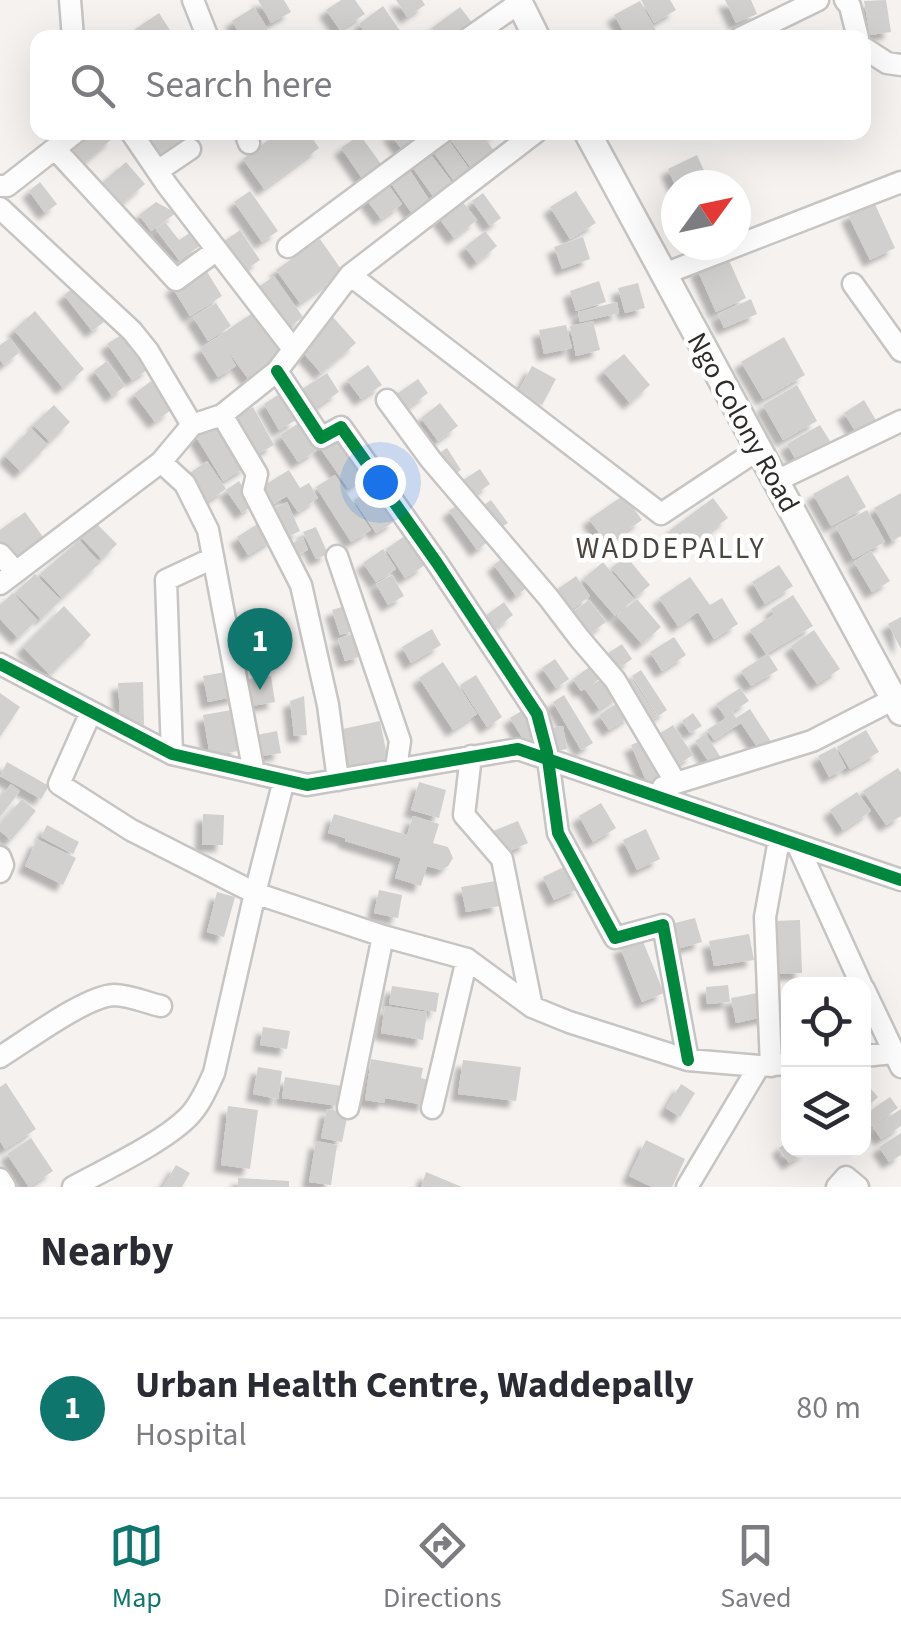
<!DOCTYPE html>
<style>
:root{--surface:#fff;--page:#f7f7f7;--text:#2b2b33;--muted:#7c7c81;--line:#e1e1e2;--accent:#0f766e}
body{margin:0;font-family:"Source Sans 3",sans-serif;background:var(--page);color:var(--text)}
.controls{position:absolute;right:30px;bottom:30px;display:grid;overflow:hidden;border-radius:20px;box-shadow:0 10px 40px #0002}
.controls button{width:90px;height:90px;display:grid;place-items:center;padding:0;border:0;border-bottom:2px solid var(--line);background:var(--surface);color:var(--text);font:50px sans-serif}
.compass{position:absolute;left:661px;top:170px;width:90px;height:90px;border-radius:50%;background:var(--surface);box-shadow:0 10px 40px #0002;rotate:57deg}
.you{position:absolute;left:380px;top:482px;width:35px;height:35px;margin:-25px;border:8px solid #fff;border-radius:50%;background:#1a73e8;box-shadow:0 0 0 15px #1a73e833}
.badge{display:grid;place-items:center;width:65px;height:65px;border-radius:50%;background:var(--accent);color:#fff;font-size:32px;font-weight:700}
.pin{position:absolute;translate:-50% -82px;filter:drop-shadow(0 2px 5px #0008)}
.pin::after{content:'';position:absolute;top:52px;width:35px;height:30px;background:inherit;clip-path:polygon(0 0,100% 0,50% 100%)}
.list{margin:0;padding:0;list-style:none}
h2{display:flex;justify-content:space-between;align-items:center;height:130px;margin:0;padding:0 40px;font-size:42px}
h2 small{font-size:32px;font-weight:400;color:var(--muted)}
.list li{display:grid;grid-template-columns:65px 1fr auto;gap:30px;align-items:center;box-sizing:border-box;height:180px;padding:0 40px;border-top:2px solid var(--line)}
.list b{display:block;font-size:38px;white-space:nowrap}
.list p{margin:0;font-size:32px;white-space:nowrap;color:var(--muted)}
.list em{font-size:32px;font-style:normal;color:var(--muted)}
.icon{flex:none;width:55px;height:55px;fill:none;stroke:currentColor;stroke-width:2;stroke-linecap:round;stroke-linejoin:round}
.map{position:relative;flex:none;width:901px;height:1187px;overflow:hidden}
.search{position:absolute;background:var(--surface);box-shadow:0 10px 40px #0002;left:30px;right:30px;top:30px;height:110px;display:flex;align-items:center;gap:25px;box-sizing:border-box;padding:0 35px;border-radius:20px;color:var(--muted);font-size:38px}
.sheet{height:310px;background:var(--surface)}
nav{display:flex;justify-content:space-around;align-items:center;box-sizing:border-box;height:140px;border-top:2px solid var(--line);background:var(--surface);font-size:28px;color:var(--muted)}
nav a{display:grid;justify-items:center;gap:5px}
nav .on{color:var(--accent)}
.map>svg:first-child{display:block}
.building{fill:#d2d0ce;filter:url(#shadow)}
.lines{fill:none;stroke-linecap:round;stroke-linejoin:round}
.minor-casing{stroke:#c7c5c3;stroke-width:25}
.tertiary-casing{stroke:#c7c5c3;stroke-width:30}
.minor{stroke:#fefdfd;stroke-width:20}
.tertiary{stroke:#fefdfd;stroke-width:25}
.cycleway-casing{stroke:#fff;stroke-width:19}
.cycleway{stroke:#00873e;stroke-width:12}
.labels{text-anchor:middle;stroke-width:9;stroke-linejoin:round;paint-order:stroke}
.street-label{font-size:28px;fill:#2d2b29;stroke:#fff}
.neighbourhood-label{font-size:30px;letter-spacing:2.5px;fill:#4a4541;stroke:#fff}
</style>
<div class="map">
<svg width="901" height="1187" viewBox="0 0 901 1187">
<defs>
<filter id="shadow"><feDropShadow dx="-7" dy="7" stdDeviation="2.5" flood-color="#0004"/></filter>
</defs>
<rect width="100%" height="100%" fill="#f5f2f0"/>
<path class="building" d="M258,0H284L291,12L271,23Z
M341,0H355L365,14L340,30L326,10Z
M396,0H422L425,5L407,17Z
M641,0H670L676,10L654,23Z
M725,0H751L757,14L736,23Z
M886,0L891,32L870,35L864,1Z
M640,1L658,34L651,38H627L614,15Z
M383,6L405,38H369L359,24Z
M254,7L273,38H242L232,21Z
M460,7L474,25L457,38H439L432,28Z
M159,13L175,38H122Z
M91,132H108L113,138L76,170L64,156Z
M164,132H180L188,145L161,163L148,143Z
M279,132H308L319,148L264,189L243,159Z
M389,132H413L420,142L405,154Z
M445,132H499L487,141L497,155L474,172Z
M444,134L472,173L456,184L429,146Z
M360,135L384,168L364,181L341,148Z
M426,148L454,185L435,199L408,161Z
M697,155L710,184L675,185L668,169Z
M126,162L145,184L115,210L96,188Z
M406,164L431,203L413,215L386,176Z
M384,179L402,204L381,219L363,195Z
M40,182L57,204L45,213L29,191Z
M250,191L278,231L262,242L234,202Z
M576,191L596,223L570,239L550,207Z
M483,193L501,218L490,226L472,201Z
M461,200L477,220L454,238L438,217Z
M156,202L176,213L151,231L139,215Z
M874,202L895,248L870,260L848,215Z
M165,222L179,240L191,232L200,246L179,260L156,229Z
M240,230L260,260L240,274L220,244Z
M485,231L497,246L477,263L465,247Z
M583,237L590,259L562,269L554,247Z
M320,239L343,272L300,303L276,270Z
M727,256L746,298L716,312L697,269Z
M204,267L222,296L190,316L172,287Z
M274,276L303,317L283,332L254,290Z
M599,281L606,302L576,311L570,291Z
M638,283L645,308L625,313L618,288Z
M76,286L104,322L92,331L64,295Z
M751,299L757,314L724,328L718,314Z
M617,302L619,313L580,322L578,312Z
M216,303L231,326L208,341L193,317Z
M35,311L84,369L63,388L14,330Z
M255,311L286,354L249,380L225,347L236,366L218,377L200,349Z
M333,317L356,343L321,373L298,347Z
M593,321L600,350L576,356L570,326Z
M566,325L572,348L544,354L539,330Z
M126,332L150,368L132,380L107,344Z
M784,337L805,375L763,399L741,362Z
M10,338L20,352L4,365L0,360V345Z
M624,354L650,385L630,403L603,371Z
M107,361L125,386L112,396L94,371Z
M368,365L382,385L361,399L347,380Z
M532,366L556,379L542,405L518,392Z
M327,373L339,392L306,414L294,394Z
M418,379L428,393L405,410L394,396Z
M151,381L171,410L155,422L134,394Z
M797,385L817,421L783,440L763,405Z
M281,393L296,420L279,430L264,404Z
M864,400L877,422L857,434L844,413Z
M440,403L458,426L438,441L421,418Z
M54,405L70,422L50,442L33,425Z
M253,407L274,445L249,459L228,421Z
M220,419L248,466L223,481L195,435Z
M299,423L317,450L298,462L280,435Z
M820,425L833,446L799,466L787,444Z
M31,428L48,445L21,472L5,456Z
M334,434L364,477L348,488L318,445Z
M447,448L461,470L450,477L436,455Z
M207,461L226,489L203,504L184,477Z
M480,469L490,484L470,498L460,482Z
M289,470L300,488L309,483L318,498L298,512L287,496L269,507L258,489Z
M335,475L371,530L351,542L316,487Z
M848,475L866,507L831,526L813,494Z
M239,481L254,504L242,513L226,490Z
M373,488L395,521L376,533L354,500Z
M901,493V536L892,541L874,508Z
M624,495L642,520L607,544L589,519Z
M713,498L728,518L685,550L670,530Z
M491,500L508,523L494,532L478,509Z
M287,502L300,531L281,540L268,511Z
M461,502L489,541L477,550L449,511Z
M867,510L885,542L853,559L836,527Z
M25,512L46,541L14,564L0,545V530Z
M264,520L275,538L248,555L237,537Z
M96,523L117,544L102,559L81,537Z
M316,527L328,554L316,559L303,532Z
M406,535L425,565L405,578L386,549Z
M303,538L308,550L290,558L284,547Z
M79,540L100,563L62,598L40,574Z
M383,549L396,569L376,582L363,563Z
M871,551L890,581L872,592L854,562Z
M506,555L529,586L516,596L494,565Z
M626,556L650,585L636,597L611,568Z
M603,562L634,599L615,616L583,579Z
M779,565L793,586L765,604L752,582Z
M35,574L61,600L41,619L15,593Z
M392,575L404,596L388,605L376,584Z
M576,576L590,596L566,613L552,593Z
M690,577L710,605L722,598L738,624L714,639L698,612L678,626L659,598Z
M13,593L37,620L18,638L0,619V605Z
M793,595L813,626L766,654L750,630L774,614L771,609Z
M637,599L661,627L642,644L617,616Z
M589,600L606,622L583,639L566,617Z
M504,602L513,615L494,630L484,617Z
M348,605L356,630L340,635L332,610Z
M64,606L91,635L50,675L23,647Z
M901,617V649L888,624Z
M432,629L441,645L411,663L402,647Z
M814,630L840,669L817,684L791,646Z
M355,633L362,656L345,661L338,639Z
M674,637L686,655L662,671L650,652Z
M622,644L632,659L612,673L602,657Z
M768,654L778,670L751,686L741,671Z
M555,659L569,679L556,688L542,668Z
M443,662L477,714L453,730L419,678Z
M592,665L600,678L591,686L608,674L621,694L599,709L585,689L581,691L573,679Z
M641,670L667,710L658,716L632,676Z
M231,671L237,696L208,702L203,676Z
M476,675L502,717L487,727L460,685Z
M271,676L275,702L252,706L248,679Z
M631,678L657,717L648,723L623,683Z
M143,682L144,725L120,716L118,683Z
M740,688L749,701L732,712L736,718L750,709L772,743L760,751L741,723L714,740L707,730L726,718L716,704Z
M0,693L20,707L0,737Z
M564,695L593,743L581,750L553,702Z
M304,696L307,735L294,736L290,701Z
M622,700L632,715L609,730L599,715Z
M525,709L542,738L528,747L510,718Z
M231,710L238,751L210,756L203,715Z
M693,713L702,726L690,733L682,721Z
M380,721L388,760L341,770L333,731Z
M673,725L693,755L674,767L654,737Z
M563,726L567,749L549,752L545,729Z
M866,730L879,752L850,769L837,747Z
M277,731L281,753L256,757L252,736Z
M706,734L723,761L713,768L695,741Z
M648,738L666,775L647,783L631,745Z
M835,747L846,768L829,777L818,756Z
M7,762L49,786L41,799L0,776Z
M898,768L901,773V816L886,825L863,791Z
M419,782L446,790L439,818L411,810Z
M11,784L20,791L0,817V798Z
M857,792L871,811L843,830L830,810Z
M22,799L36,811L11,840L0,831V824Z
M601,803L616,828L593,842L579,816Z
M203,814L224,815L223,845H202Z
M334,814L407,835L413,816L439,824L433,843L448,847L453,858L448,866L441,870L427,866L421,886L395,878L401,858L345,841V838L328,833Z
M518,821L528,843L503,854L493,831Z
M47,825L79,842L73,854L41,837Z
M646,829L660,859L637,870L623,840Z
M37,839L76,858L63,885L25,866Z
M568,865L580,888L554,900L543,877Z
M495,881L500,906L466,912L461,887Z
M379,890L402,895L398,918L374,913Z
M217,892L235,897L224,937L207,932Z
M695,918L702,942L674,950L667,925Z
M800,920L802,973L776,974L774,921Z
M749,934L754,960L714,966L709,941Z
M642,939L664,993L642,1002L620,947Z
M728,985L730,1002L707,1004L706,987Z
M392,986L439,993L436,1012L389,1004Z
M763,992L768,1016L736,1023L731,998Z
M783,992H788V1024L781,1025Z
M385,1006L427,1012L423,1040L381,1033Z
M263,1027L290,1031L287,1049L260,1045Z
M371,1059L423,1068L421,1078L429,1080L425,1105L385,1098L384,1103L365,1100Z
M463,1060L521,1067L516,1101L458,1094Z
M258,1067L282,1071L278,1099L253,1094Z
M285,1077L342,1086L339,1106L282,1098Z
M864,1081L878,1097L864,1110Z
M6,1083L36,1129L5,1149L0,1141V1087Z
M681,1084L695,1093L680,1117L666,1108Z
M890,1097L898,1108L871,1127L864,1115Z
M228,1106L258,1110L250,1169L221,1165Z
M327,1109L348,1113L342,1142L321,1138Z
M901,1109V1126L881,1139L873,1127Z
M901,1133V1155L889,1162L879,1147Z
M31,1138L53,1171L29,1187L7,1154Z
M646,1140L685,1159L672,1187H652L629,1176Z
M316,1141L337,1145L331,1185L309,1182Z
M788,1141V1150H809L789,1163L779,1148Z
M176,1165L190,1173L182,1187H163Z
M426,1172L462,1187H421Z
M238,1178L289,1181V1187H238Z"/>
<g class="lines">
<g class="minor-casing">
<path id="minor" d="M70,0L73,38
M193,0L208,38
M845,0L850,6L858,38
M469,38L519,3
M740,38L818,0
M864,48L887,63L901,65
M131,132L167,185L293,349
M245,132L249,143
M56,150L176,280L217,250
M159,170L190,149
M0,186H7L76,132
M0,208L132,331L148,351L192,425
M288,247L443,132
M664,274L901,182
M350,275L661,514L759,449
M853,284L901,351
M277,371L321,438L341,427L437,563L537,714L547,752L558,833L615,938L663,925L688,1060
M387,400L431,460L548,597L580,639L615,680L676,783
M222,415L257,474L253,491L301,585L328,705L338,780
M161,462L185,484L208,530L254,773
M776,481L901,421
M0,554L16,572
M337,556L400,741L396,768
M0,584L161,462L192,425L222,415L277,371L350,275L536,132
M0,664L172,754L307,785L518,749L901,880
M91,712L59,784L131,830L255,893L383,936L467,959L532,1007L569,1022L688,1060L759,1066L788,1064
M172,754L166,580L213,558
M471,756L464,815L502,859L532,1007
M663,787L812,741L894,699
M798,846L861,984
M0,857L3,865L0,872
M864,989L901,1067
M864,1056L893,1053
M0,1057C26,1041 86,996 114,995C129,995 147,1003 161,1006
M771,1066L765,917L779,840
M348,1108L383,936
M432,1108L467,959
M0,1179L5,1187
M73,1187C106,1169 166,1141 190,1115C201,1103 207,1088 214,1073L255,893L284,780
M687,1187L759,1066
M837,1187L846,1177L858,1187"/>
</g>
<g class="tertiary-casing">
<path id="tertiary" d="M518,0L537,38
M587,132L901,712"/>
</g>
<use href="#minor" class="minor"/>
<use href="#tertiary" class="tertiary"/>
<g class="cycleway-casing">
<path id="cycleway" d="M277,371L321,438L341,427L437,563L537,714L547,752L558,833L615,938L663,925L688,1060
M0,664L172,754L307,785L518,749L901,880"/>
</g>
<use href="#cycleway" class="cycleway"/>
</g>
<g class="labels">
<g class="street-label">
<text transform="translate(744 422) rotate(61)" y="10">Ngo Colony Road</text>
</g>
<g class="neighbourhood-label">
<text x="671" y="558">WADDEPALLY</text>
</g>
</g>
</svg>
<div class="controls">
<button><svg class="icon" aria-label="locate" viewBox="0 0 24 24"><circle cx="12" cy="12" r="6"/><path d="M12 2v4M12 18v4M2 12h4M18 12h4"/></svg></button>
<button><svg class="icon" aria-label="layers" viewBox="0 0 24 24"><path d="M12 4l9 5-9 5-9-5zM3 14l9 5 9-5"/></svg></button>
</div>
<svg class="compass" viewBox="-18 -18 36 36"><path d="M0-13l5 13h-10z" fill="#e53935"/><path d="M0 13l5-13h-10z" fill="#7c7c81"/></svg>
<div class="you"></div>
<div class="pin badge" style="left:260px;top:690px">1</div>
<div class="search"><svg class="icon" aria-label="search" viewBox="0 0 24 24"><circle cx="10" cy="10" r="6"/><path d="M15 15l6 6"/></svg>Search here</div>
</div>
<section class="sheet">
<h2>Nearby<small></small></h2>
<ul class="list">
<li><span class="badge">1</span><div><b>Urban Health Centre, Waddepally</b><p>Hospital</p></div><em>80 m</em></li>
</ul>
</section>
<nav>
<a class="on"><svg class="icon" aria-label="map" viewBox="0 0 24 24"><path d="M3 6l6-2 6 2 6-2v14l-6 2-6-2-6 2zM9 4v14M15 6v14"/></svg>Map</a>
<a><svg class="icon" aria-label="directions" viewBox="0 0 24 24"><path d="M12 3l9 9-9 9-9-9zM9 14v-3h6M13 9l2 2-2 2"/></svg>Directions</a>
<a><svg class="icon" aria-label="saved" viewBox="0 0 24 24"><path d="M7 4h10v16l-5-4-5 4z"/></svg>Saved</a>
</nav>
